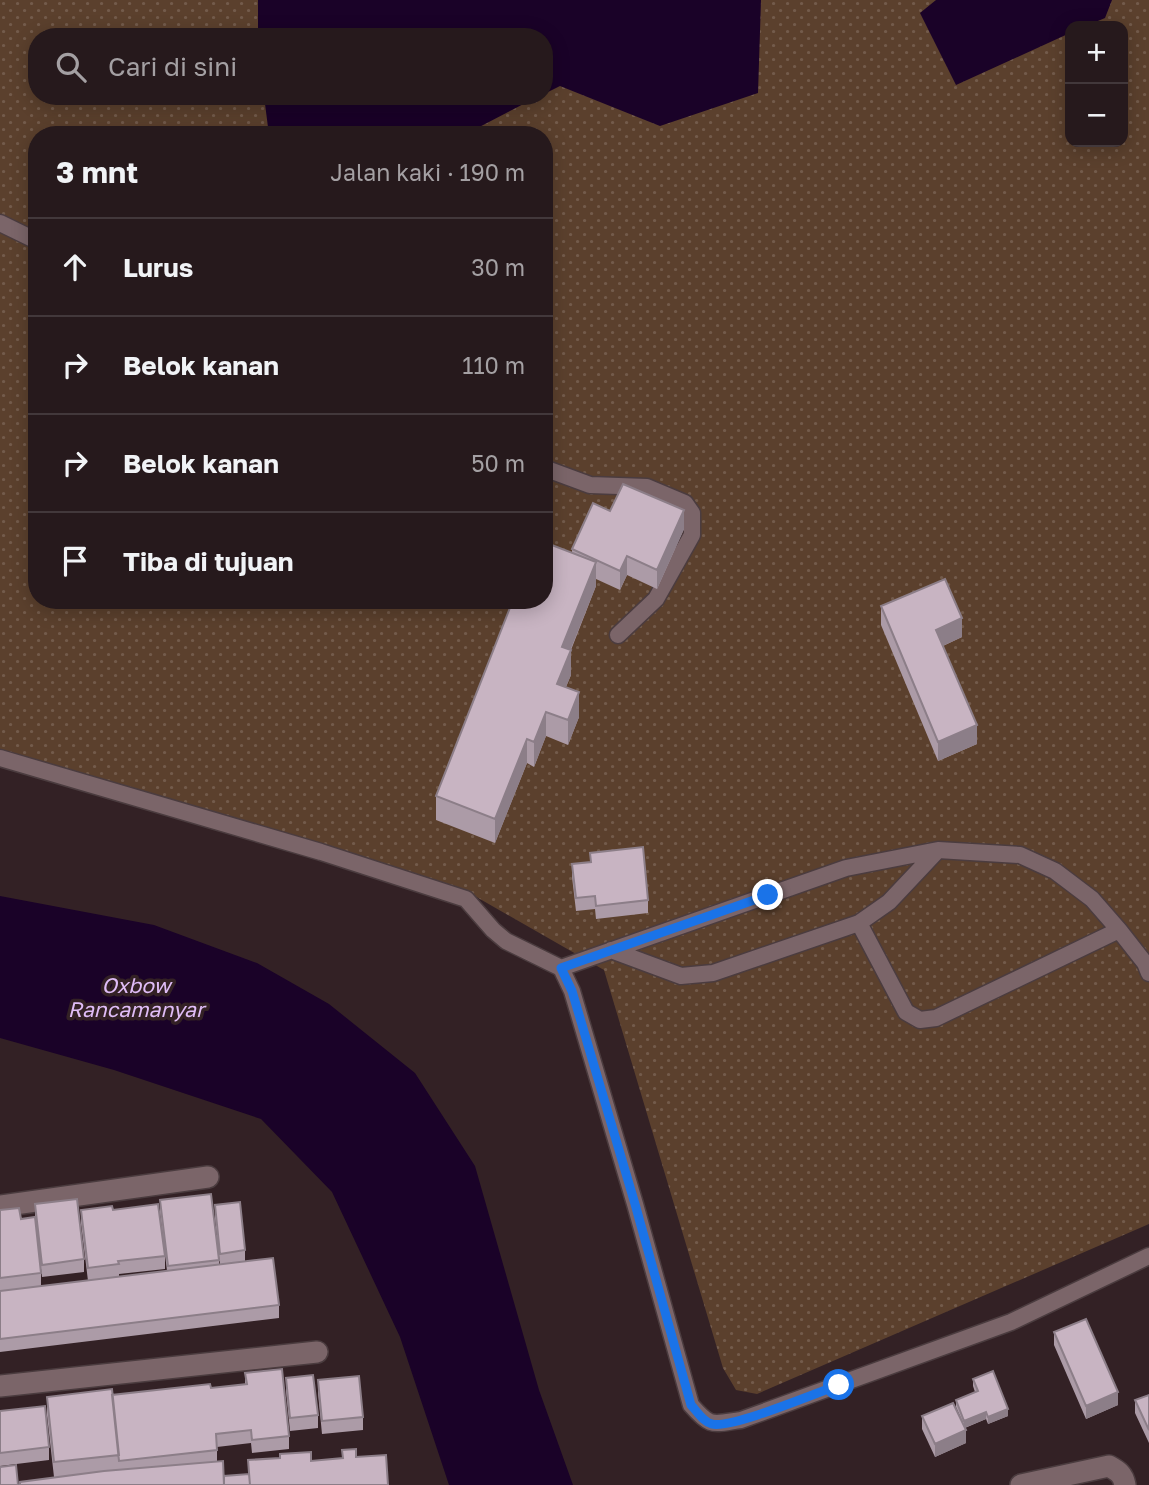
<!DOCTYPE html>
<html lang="id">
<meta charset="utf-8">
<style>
:root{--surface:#26191c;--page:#322629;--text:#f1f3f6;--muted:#a4a0a3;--line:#42383b}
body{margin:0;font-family:"Golos Text",sans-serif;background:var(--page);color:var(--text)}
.controls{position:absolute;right:21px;top:21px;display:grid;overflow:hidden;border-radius:14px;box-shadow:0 4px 18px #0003}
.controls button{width:63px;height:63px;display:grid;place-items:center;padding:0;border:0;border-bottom:2px solid var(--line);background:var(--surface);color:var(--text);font:35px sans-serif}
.stop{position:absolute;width:21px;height:21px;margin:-16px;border:5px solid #1a73e8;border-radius:50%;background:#fff}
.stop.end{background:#1a73e8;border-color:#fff;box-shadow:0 2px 7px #0008}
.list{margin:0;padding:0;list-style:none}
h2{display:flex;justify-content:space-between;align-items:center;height:91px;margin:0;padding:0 28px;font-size:30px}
h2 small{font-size:23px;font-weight:400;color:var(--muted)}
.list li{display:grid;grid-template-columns:46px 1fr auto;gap:21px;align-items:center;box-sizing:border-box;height:98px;padding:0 28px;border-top:2px solid var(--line)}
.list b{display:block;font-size:26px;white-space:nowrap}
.list em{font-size:23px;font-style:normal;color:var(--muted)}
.icon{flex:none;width:38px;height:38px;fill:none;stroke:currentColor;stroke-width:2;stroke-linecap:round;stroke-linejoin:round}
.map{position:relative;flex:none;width:1149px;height:1485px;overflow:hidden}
.search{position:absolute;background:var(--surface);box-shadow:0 4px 18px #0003;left:28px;top:28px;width:525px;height:77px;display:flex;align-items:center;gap:18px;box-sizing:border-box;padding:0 24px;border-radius:28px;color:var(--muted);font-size:26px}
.panel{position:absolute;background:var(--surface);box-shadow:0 4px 18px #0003;left:28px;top:126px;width:525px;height:483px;border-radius:28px}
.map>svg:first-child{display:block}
.grass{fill:url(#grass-dots);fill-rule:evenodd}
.water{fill:#1a0228}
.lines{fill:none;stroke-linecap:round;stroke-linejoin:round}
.lane-casing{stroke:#4b3c3f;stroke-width:19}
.street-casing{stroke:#4b3c3f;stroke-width:24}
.lane{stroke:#7b6569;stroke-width:16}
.street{stroke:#7b6569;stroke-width:21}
.wall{fill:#ac9ba7}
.shaded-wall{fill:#8c7e88}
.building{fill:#c8b4c2;stroke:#8c7e88;stroke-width:2}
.route{stroke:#1a73e8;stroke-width:9}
.labels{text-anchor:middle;stroke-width:7;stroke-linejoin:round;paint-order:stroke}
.water-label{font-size:21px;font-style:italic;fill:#dfbcf6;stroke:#332125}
</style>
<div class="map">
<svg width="1149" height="1485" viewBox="0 0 1149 1485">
<defs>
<pattern id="grass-dots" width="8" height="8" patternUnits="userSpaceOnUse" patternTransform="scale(1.75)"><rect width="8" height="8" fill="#5b402d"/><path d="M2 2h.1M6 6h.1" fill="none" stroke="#735b4b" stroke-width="1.8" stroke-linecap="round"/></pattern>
</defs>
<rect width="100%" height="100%" fill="#332125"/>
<path class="grass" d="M0,0H1149V1224L757,1394L736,1390L723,1368L604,970L473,895L0,753ZM1070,26H1123V142H1070ZM37,37H544V96H37ZM37,135H544V600H37Z"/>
<path class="water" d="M258,0H761L758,93L660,126L560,86L544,94V37H258Z
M936,0H1112L1105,18L1086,26H1070V33L956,85L920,13Z
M264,96H539L464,135H269Z
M0,896L154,925L257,963L329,1004L415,1073L475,1166L539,1390L573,1485H449L400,1337L332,1192L261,1119L114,1070L0,1038Z"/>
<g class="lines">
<g class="lane-casing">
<path id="lane" d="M0,223L37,241
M544,468L590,485L647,487L685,503L692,513V535L656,599L618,635
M0,758L321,852L466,899L493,930L506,941L561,968L572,991L635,1204L691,1405C711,1428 712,1424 741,1420L1011,1322L1149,1256
M859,923L906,1012L920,1020L936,1018L1119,930
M611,950L681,976L713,973L859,923L889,902L938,850
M561,968L846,868L938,850L1020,855L1055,871L1092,899L1119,930L1145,963L1149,973"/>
</g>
<g class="street-casing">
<path id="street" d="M0,1206L208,1177
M0,1386L317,1352
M1021,1485L1109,1466C1118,1471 1123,1474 1125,1485"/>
</g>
<use href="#lane" class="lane"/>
<use href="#street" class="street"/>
</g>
<path class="wall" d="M610,511L684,529L657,589L627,575L620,590L596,579V586L571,650V675L566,687L579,717L568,745L546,736L534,767L527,763L495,843L436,820V796L572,553V549Z
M881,606L962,637L943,646L977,744L938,761L881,625Z
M590,853L648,900V913L596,919L595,909L576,911L572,877V864L590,862Z
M160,1200L219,1260V1265H220L215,1218V1205L245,1250V1262L279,1305V1318L0,1352V1291L88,1281L81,1223V1210H113L165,1256V1269L119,1274V1277L167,1271L160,1213Z
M35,1204L84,1259V1272L42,1277L35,1217Z
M0,1210L21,1219L41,1273V1286L0,1291Z
M1054,1332L1118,1405L1086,1419L1054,1345Z
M245,1373L289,1436V1449L252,1453L251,1443L217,1447V1461L224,1477L248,1475V1460L311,1461L342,1459V1450L356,1457L388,1485L54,1477L47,1415V1397L112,1395L211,1388L245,1384Z
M286,1378L318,1415V1428L290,1431L286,1391Z
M973,1379L1008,1416L988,1424L986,1419L965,1428L966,1443L935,1457L922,1429V1416L963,1423L956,1407V1400L975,1392L973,1386Z
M318,1380L363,1417V1430L322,1434L318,1393Z
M1149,1395V1443L1135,1413V1400Z
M0,1411L49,1447V1460L0,1466Z"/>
<path class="shaded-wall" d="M684,510V529L657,589V570Z
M627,556V575L620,590V571Z
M596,562V586L562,671V647Z
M962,618V637L936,649V630Z
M571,650V675L557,708V684Z
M579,692V717L568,745V720Z
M546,712V736L534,767V742Z
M977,725V744L938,761V742Z
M527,739V763L495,843V819Z
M1118,1392V1405L1086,1419V1406Z
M1008,1409V1416L988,1424V1417Z
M986,1412V1419L964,1428V1421Z
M966,1430V1443L935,1457V1444Z"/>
<path class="building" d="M623,484L684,510L657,570L627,556L620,571L572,549L593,503L610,511Z
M544,542L596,562L562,647L571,650L557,684L579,692L568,720L546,712L534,742L527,739L495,819L436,796L513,600H544Z
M945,579L962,618L936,630L977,725L938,742L881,606Z
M643,847L648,900L596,906L595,896L576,898L572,864L591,862L590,853Z
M211,1194L219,1260L168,1266L160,1200Z
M77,1199L84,1259L42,1265L35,1204Z
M240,1202L245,1250L220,1254L215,1205Z
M158,1204L165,1256L118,1261L119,1264L88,1268L81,1210L112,1206L113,1210Z
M19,1208L21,1219L35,1217L41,1273L0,1278V1210Z
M273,1258L279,1305L0,1339V1291Z
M1086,1319L1118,1392L1086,1406L1054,1332Z
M282,1369L289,1436L252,1440L251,1430L216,1434L217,1450L119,1461L112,1395L210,1384L211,1388L247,1384L245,1373Z
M993,1371L1008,1409L988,1417L986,1412L964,1421L956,1400L978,1391L973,1379Z
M313,1375L318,1415L290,1418L286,1378Z
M359,1376L363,1417L322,1421L318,1380Z
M112,1389L119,1455L54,1462L47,1397Z
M1149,1395V1430L1135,1400Z
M953,1403L966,1430L935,1444L922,1416Z
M45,1406L49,1447L0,1453V1411Z
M356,1449V1457L386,1455L388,1485H250L248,1460L280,1458V1454L311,1452V1461L343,1458L342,1450Z
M223,1461L224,1485H20V1482L104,1471Z
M16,1465L18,1485H0V1467Z
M249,1474L250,1485H224V1476Z"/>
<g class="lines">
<path class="route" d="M768,895L561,968L572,991L635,1204L691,1405C697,1411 703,1422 712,1424C731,1429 816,1393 839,1385"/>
</g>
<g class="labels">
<g class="water-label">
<text x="136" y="993">Oxbow<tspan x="136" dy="24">Rancamanyar</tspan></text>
</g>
</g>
</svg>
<div class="controls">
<button>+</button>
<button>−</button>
</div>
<div class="stop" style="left:839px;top:1385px"></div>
<div class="stop end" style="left:768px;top:895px"></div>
<div class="search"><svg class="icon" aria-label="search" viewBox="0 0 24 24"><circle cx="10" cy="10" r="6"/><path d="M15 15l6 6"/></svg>Cari di sini</div>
<section class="panel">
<h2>3 mnt<small>Jalan kaki · 190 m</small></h2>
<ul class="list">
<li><svg class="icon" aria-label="ahead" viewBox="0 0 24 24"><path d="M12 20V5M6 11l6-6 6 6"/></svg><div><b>Lurus</b></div><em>30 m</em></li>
<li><svg class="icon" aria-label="right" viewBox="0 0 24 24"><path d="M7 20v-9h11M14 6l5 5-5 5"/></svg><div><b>Belok kanan</b></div><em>110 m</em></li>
<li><svg class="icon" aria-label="right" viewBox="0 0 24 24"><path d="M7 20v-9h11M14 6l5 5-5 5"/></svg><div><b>Belok kanan</b></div><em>50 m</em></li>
<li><svg class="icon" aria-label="arrive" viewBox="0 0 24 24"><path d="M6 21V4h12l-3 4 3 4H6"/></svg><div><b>Tiba di tujuan</b></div></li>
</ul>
</section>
</div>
